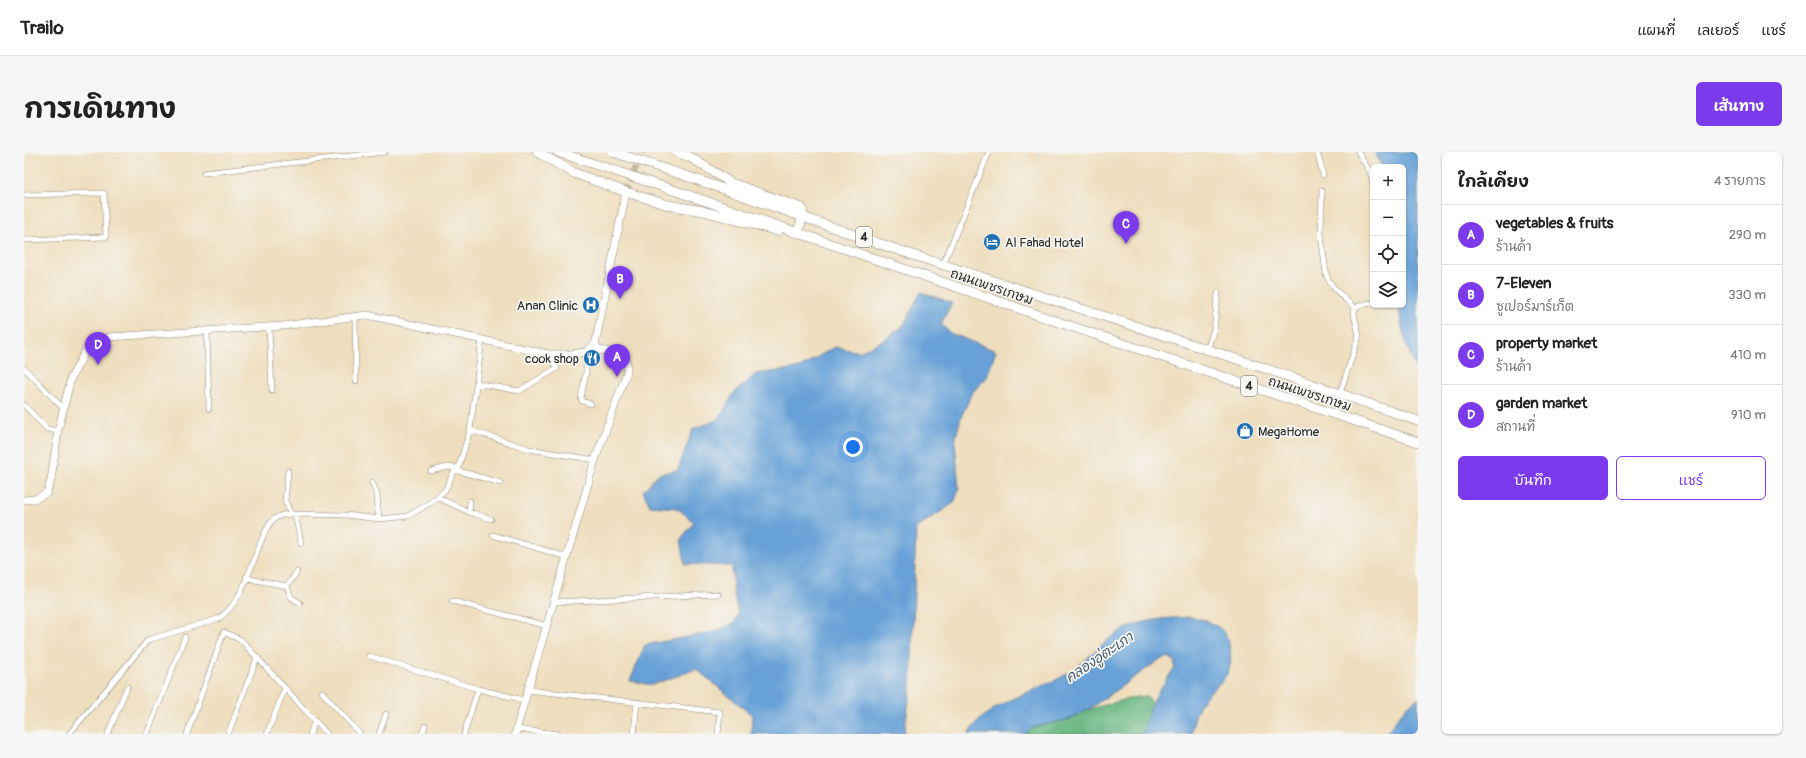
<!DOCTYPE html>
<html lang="th">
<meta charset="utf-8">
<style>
:root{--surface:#fff;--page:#f6f6f6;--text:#222;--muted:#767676;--line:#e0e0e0;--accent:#7c3aed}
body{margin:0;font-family:Pangolin,"Playpen Sans Thai",sans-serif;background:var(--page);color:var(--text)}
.controls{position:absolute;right:12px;top:12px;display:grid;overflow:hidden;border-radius:6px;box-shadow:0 1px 3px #0004}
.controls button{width:36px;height:36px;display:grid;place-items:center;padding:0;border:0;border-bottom:1px solid var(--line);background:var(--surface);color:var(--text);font:20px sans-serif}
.you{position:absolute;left:829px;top:295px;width:14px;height:14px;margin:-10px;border:3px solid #fff;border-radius:50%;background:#1a73e8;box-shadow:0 0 0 6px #1a73e833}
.badge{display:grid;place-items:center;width:26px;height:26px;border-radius:50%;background:var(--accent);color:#fff;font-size:13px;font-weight:700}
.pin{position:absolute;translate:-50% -33px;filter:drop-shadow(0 1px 2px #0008)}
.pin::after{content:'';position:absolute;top:21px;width:14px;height:12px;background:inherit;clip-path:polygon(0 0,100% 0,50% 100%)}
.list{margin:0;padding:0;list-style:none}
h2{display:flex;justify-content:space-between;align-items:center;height:52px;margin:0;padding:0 16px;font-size:17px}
h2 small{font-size:13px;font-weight:400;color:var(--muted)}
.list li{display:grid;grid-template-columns:26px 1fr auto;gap:12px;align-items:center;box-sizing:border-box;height:60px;padding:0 16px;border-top:1px solid var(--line)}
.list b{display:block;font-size:15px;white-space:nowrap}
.list p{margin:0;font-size:13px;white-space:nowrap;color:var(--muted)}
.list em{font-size:13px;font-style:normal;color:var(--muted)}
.actions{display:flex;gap:8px;padding:12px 16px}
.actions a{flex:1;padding:9px 0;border:1px solid var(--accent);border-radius:6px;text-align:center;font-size:14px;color:var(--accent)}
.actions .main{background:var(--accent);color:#fff}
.icon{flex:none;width:22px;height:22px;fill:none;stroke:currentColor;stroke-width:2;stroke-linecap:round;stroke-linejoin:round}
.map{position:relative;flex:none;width:1394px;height:582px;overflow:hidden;border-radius:6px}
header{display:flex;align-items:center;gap:24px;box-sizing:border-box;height:56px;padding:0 20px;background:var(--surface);border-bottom:1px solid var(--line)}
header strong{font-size:19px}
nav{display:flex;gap:22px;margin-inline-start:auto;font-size:14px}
.intro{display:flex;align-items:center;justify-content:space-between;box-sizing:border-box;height:96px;padding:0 24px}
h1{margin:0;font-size:28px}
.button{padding:10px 18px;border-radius:6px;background:var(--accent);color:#fff;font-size:14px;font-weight:700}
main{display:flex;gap:24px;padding:0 24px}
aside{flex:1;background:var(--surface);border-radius:6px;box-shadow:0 1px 3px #0004}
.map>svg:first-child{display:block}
.forest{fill:#68b680;stroke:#4a7056}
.water{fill:#68a1d7;stroke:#4a6681}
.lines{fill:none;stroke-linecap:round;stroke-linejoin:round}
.secondary-tunnel{stroke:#c8baa1;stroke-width:7;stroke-dasharray:7 3.5;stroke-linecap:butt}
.street-casing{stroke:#8d8474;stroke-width:6}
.secondary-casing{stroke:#8d8474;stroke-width:8}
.highway-casing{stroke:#8d8474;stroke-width:10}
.street{stroke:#fff;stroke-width:5}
.secondary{stroke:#fff;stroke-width:7}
.highway{stroke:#fff;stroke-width:9}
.highway-bridge-casing{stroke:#8d8474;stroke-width:10;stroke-linecap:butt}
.highway-bridge{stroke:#fff;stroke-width:9}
.labels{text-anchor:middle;stroke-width:3.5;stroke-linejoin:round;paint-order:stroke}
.shield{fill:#f6f6f2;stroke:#686867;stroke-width:1}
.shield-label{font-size:12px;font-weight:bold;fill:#2b2b2b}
.poi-label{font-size:13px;fill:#2b2b2b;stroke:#f6f6f2;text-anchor:start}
.street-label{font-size:13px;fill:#2b2b2b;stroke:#f6f6f2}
.water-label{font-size:14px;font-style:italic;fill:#435a70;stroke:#f6f6f2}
</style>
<header>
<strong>Trailo</strong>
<nav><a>แผนที่</a><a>เลเยอร์</a><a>แชร์</a></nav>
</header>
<div class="intro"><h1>การเดินทาง</h1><a class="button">เส้นทาง</a></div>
<main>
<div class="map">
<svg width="1394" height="582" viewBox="0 0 1394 582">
<rect width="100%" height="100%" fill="#f6f6f2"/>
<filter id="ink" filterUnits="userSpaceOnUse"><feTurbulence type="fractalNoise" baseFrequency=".025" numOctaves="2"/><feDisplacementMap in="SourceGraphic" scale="8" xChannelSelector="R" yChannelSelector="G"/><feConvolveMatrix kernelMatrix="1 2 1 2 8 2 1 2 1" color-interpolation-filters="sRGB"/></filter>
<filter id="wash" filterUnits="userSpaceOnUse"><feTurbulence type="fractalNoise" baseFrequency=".012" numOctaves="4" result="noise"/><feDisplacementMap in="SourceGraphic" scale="16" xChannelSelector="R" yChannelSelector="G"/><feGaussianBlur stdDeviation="0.9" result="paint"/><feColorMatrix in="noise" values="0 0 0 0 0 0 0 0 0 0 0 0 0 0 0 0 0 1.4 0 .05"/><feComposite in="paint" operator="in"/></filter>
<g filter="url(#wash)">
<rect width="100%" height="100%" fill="#efdebe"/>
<path class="forest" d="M1122,544L1129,552L1118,582H1001L1008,576L1046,567L1065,557L1112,545Z"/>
<path class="water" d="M1351,0H1394V220C1384,200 1376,176 1375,153H1379V15H1358Z
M897,140L928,151L917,172L926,181L972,199L963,224L948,241L937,265L931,289L935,337L930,351L892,376L887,535L880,582H727L728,563L672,517L628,533L606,529L621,493L689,480L710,471L714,463L709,437L708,414L661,412L657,387L670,370L653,356L626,354L619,339L634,322L654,318L669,277L695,267L710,241L732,222L776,216L810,195L835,200L860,188L879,174Z
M1166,465C1188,469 1204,475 1206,499C1207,506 1207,513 1204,520C1200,529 1190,536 1183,543C1173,552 1169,569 1168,582H1118L1124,562L1133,542L1151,515L1150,508L1144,505L1138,506L1065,557L1046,567L1008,576L1001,582H944C968,546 1011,542 1046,520C1066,507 1079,487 1101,477C1122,467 1143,466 1166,465Z
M1394,546V582H1361L1383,554Z"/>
</g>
<g filter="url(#ink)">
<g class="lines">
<path class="secondary-tunnel" d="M602,40L618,0"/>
<g class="street-casing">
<path id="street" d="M1293,0L1299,23
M1334,0L1346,20L1349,31
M180,21L361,0
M1298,39L1297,82L1302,122C1307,136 1320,146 1331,156
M0,43L80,41L82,85L0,88
M919,113L965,0
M331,164L332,229
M245,175L248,238
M183,179L185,257
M1183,198L1190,177L1194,141
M562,200V220L557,246L558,249L567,252
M0,216L39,256
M452,231L495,239L533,216L524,202
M1316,241L1335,184L1330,162L1331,156L1340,152L1349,151
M0,253L23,277L34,279
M446,278L505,297L571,308
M431,318L477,331
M264,319L261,349L267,362
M407,319L424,315L433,316
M348,330L353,343L355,367
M413,345L445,360L467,367
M445,360L446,349
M271,362L277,391
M469,383L543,405
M222,425L231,428L263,434L273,420
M263,434L267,445L276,451
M428,449L523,474
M530,450L694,442
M345,504L454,537L500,548
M504,538L696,560L694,582
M298,540L336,582
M492,577L534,582
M45,582L124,488L194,467C218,451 226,417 236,392C239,385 242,376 247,370C252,364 260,362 267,362L322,363L355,367L384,364L406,351L421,338L431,318L434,317L446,278L458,188
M84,582L103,535
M123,582L161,485
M163,582L200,480L217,488L303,582
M204,582L233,506
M243,582L261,536
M286,582L291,569
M355,582L362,562
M398,582L401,574
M440,582L454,537
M610,582L613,550"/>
</g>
<g class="secondary-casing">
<path id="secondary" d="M0,348L11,347L23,341L27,328L34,279L47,226L62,198L68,191L85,185L258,174L343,163L524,202H548L562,200L570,193
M491,582L571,308L603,220V212L600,203L576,198L571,193L602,40"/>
</g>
<g class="highway-casing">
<path id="highway" d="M513,0L550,21L602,40L644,53L679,59L754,79
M534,0L555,7
M652,0L666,5L707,31L778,56L779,64L774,80H769
M665,25C750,54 835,86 920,113C1079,164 1237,213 1394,269
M658,41L1055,177L1394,290"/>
</g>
<use href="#street" class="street"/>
<use href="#secondary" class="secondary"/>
<use href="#highway" class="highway"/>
<g class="highway-bridge-casing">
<path id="highway-bridge" d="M589,0L665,25
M555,7L658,41"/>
</g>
<use href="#highway-bridge" class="highway-bridge"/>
</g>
</g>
<defs>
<g id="hotel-disc" transform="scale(0.9)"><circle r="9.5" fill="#1f6fb2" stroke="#f6f6f2"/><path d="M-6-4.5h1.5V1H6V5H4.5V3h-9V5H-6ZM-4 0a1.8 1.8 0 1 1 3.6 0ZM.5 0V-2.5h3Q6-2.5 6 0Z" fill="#fff"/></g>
<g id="hospital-disc" transform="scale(0.9)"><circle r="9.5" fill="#1f6fb2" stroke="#f6f6f2"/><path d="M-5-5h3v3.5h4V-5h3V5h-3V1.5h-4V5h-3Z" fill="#fff"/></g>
<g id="restaurant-disc" transform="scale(0.9)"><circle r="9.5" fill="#1f6fb2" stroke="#f6f6f2"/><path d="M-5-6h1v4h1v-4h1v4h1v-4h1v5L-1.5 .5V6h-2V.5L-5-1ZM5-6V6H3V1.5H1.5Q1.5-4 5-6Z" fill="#fff"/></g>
<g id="shop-disc" transform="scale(0.9)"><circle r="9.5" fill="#1f6fb2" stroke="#f6f6f2"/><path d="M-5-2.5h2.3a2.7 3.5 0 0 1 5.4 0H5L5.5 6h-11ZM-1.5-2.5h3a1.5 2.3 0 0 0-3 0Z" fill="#fff"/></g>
</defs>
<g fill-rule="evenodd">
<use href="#hotel-disc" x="968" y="90"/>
<use href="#hospital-disc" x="567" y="153"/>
<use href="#restaurant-disc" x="568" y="206"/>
<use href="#shop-disc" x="1221" y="279"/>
</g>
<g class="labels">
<g class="shield">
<rect x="832" y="75" width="16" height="20" rx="3"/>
<rect x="1217" y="224" width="16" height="20" rx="3"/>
</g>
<g class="shield-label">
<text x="840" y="89">4</text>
<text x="1225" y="238">4</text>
</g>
<g class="poi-label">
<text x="981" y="95">Al Fahad Hotel</text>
<text x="554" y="158" text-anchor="end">Anan Clinic</text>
<text x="555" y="211" text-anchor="end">cook shop</text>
<text x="1234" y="284">MegaHome</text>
</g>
<g class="street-label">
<text transform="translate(968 134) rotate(19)" y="5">ถนนเพชรเกษม</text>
<text transform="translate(1286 241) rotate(18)" y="5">ถนนเพชรเกษม</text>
</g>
<g class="water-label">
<text transform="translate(1075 505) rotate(-34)" y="5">คลองอู่ตะเภา</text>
</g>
</g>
</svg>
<div class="controls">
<button>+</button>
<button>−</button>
<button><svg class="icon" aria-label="locate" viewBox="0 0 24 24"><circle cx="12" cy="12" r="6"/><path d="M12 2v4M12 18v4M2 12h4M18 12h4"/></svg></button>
<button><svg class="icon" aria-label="layers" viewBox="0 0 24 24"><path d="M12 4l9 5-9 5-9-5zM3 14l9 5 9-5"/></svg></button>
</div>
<div class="you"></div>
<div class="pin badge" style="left:593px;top:225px">A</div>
<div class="pin badge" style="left:596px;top:147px">B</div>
<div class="pin badge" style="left:1102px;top:92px">C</div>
<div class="pin badge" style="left:74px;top:213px">D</div>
</div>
<aside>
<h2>ใกล้เคียง<small>4 รายการ</small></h2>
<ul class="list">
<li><span class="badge">A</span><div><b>vegetables &amp; fruits</b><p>ร้านค้า</p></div><em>290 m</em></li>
<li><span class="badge">B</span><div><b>7-Eleven</b><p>ซูเปอร์มาร์เก็ต</p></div><em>330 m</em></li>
<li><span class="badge">C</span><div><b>property market</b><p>ร้านค้า</p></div><em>410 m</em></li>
<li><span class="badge">D</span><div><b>garden market</b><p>สถานที่</p></div><em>910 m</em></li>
</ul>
<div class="actions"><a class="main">บันทึก</a><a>แชร์</a></div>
</aside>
</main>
